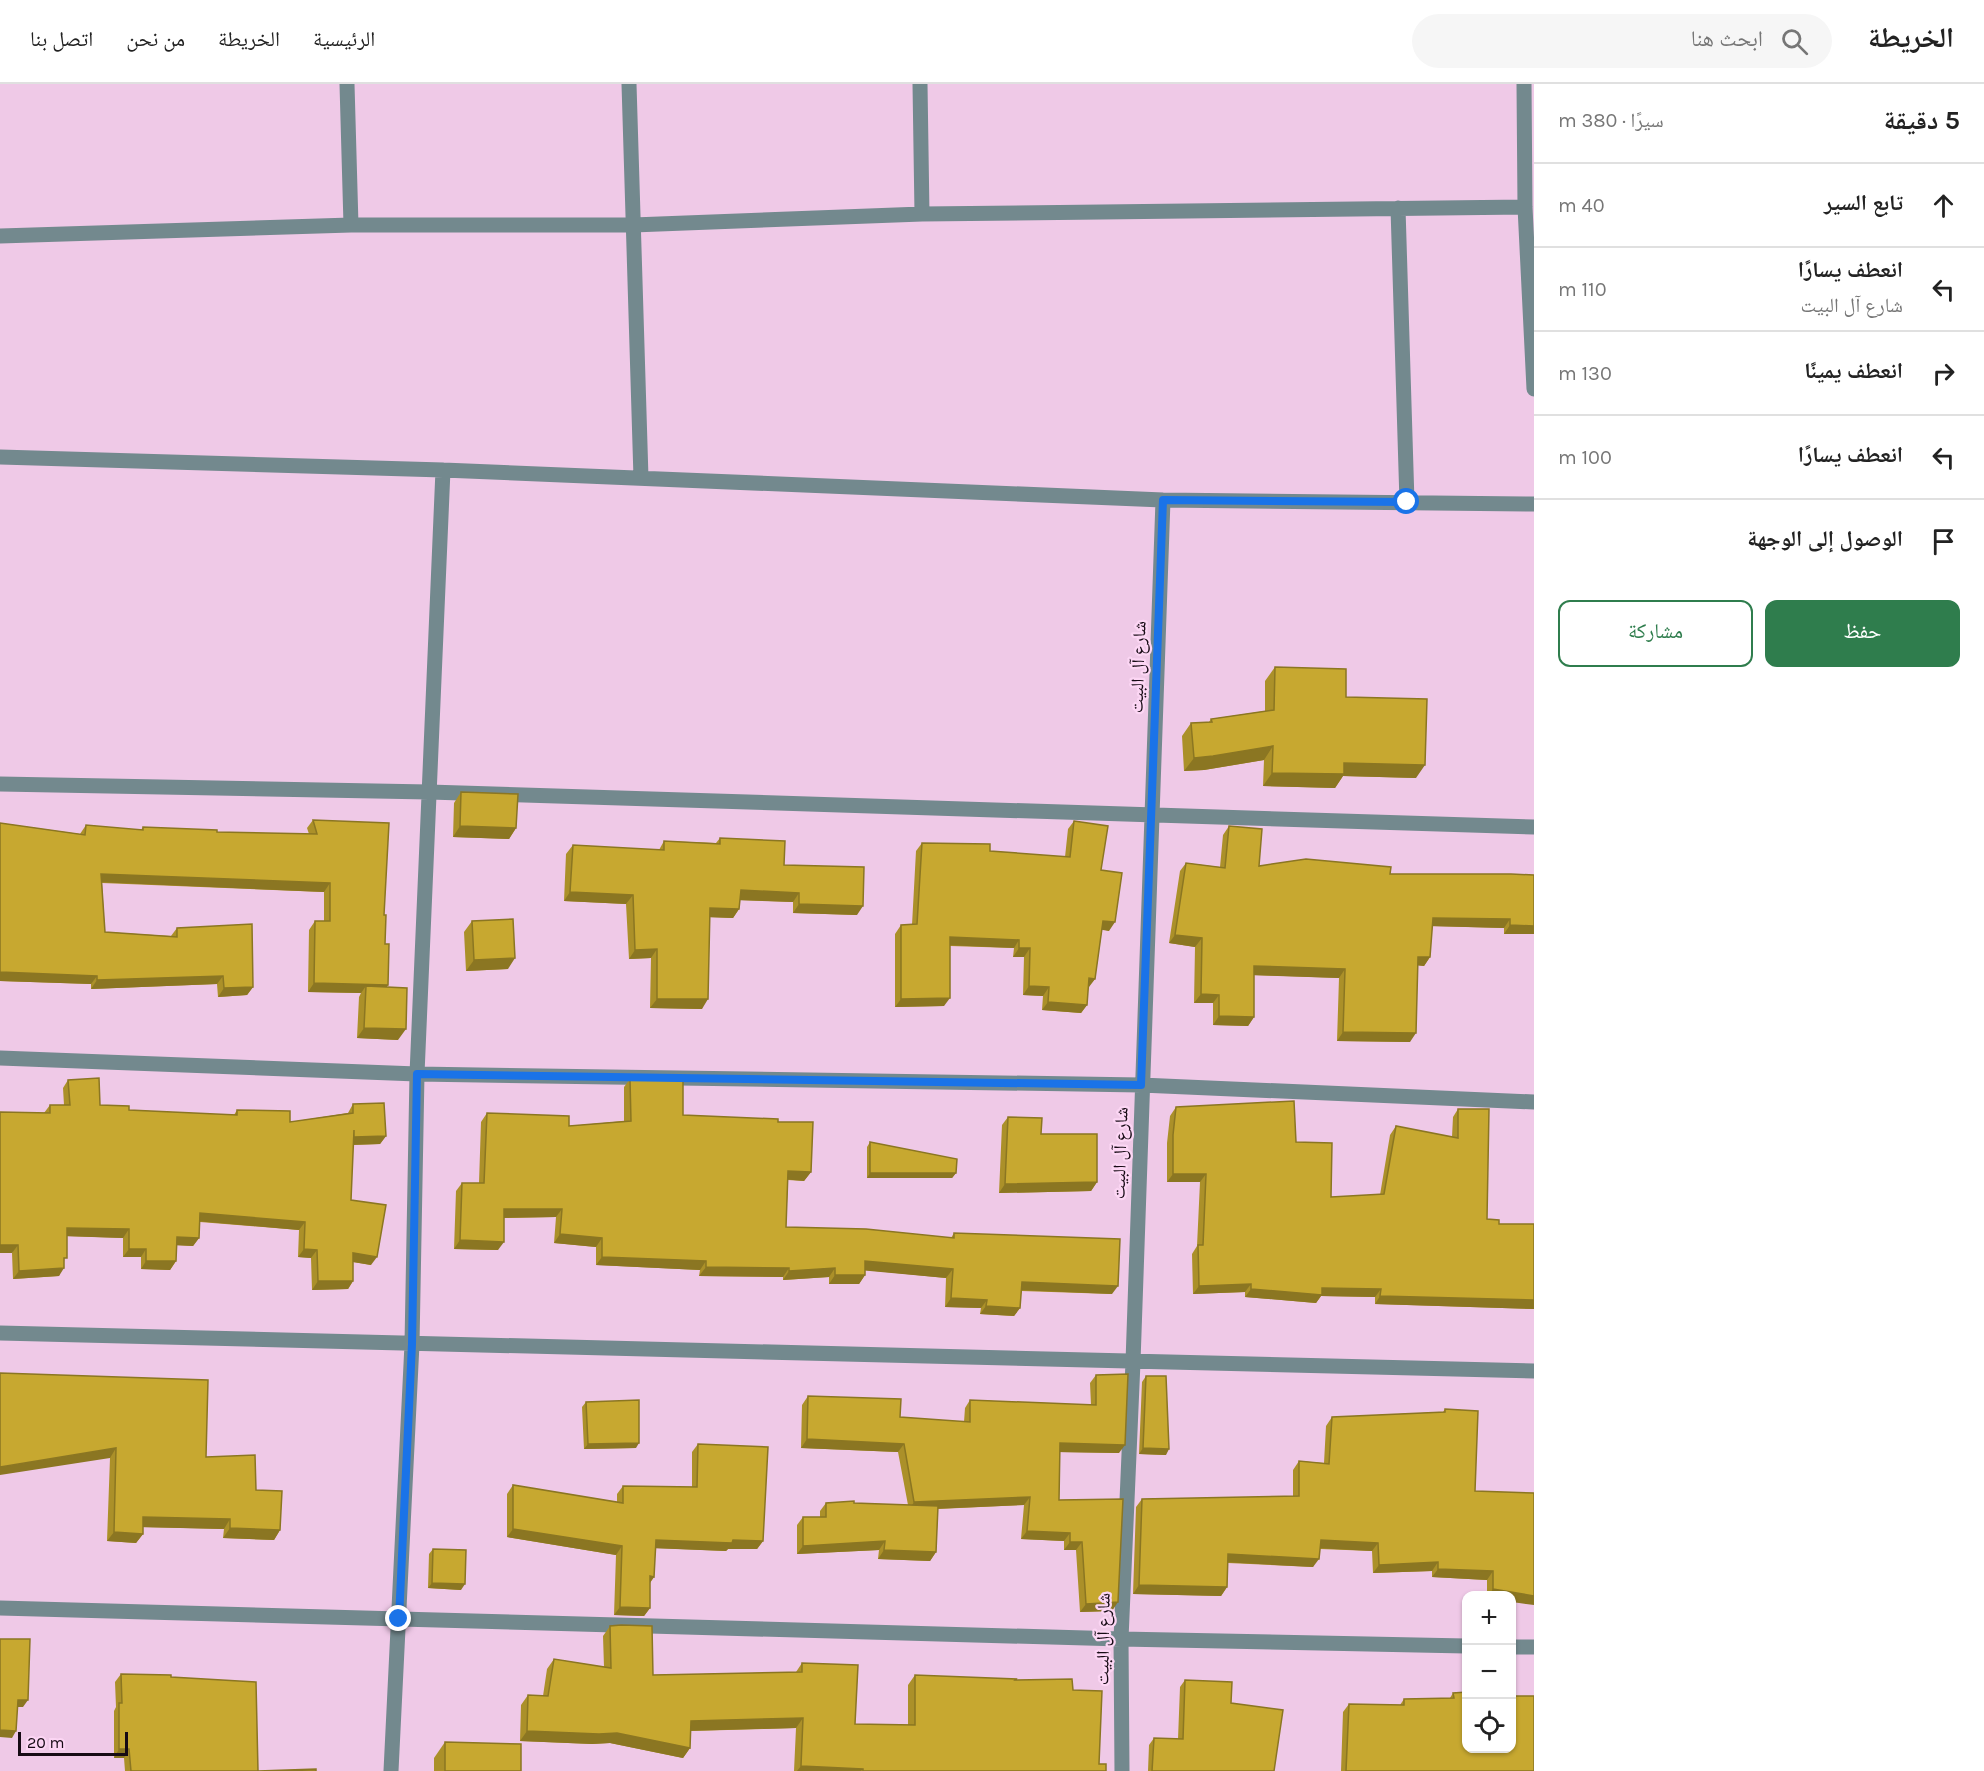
<!DOCTYPE html>
<html lang="ar">
<meta charset="utf-8">
<style>
:root{--surface:#fff;--page:#f6f6f6;--text:#222;--muted:#767676;--line:#e0e0e0;--accent:#2f7d4d}
body{margin:0;font-family:Karla,"Noto Naskh Arabic",sans-serif;background:var(--page);color:var(--text);direction:rtl}
.controls{position:absolute;right:18px;bottom:18px;display:grid;overflow:hidden;border-radius:12px;box-shadow:0 2px 4px #0004}
.controls button{width:54px;height:54px;display:grid;place-items:center;padding:0;border:0;border-bottom:2px solid var(--line);background:var(--surface);color:var(--text);font:30px sans-serif}
.scale{position:absolute;left:18px;bottom:15px;width:110px;box-sizing:border-box;padding-left:6px;border:3px solid #160a14;border-top:0;font-size:16px;line-height:21px;white-space:nowrap;color:#160a14;-webkit-text-stroke:4px #fcd6f4;paint-order:stroke}
.stop{position:absolute;width:18px;height:18px;margin:-14px;border:4px solid #1a73e8;border-radius:50%;background:#fff}
.stop.end{background:#1a73e8;border-color:#fff;box-shadow:0 2px 6px #0008}
.list{margin:0;padding:0;list-style:none}
h2{display:flex;justify-content:space-between;align-items:center;height:78px;margin:0;padding:0 24px;font-size:26px}
h2 small{font-size:20px;font-weight:400;color:var(--muted)}
.list li{display:grid;grid-template-columns:39px 1fr auto;gap:18px;align-items:center;box-sizing:border-box;height:84px;padding:0 24px;border-top:2px solid var(--line)}
.list b{display:block;font-size:22px;white-space:nowrap}
.list p{margin:0;font-size:20px;white-space:nowrap;color:var(--muted)}
.list em{font-size:20px;font-style:normal;color:var(--muted)}
.actions{display:flex;gap:12px;padding:18px 24px}
.actions a{flex:1;padding:14px 0;border:2px solid var(--accent);border-radius:12px;text-align:center;font-size:21px;color:var(--accent)}
.actions .main{background:var(--accent);color:#fff}
.icon{flex:none;width:33px;height:33px;fill:none;stroke:currentColor;stroke-width:2;stroke-linecap:round;stroke-linejoin:round}
.map{position:relative;flex:none;width:1534px;height:1687px;overflow:hidden;direction:ltr}
header{display:flex;align-items:center;gap:36px;box-sizing:border-box;height:84px;padding:0 30px;background:var(--surface);border-bottom:2px solid var(--line)}
header strong{font-size:28px}
nav{display:flex;gap:33px;margin-inline-start:auto;font-size:21px}
.search{width:420px;height:54px;background:var(--page);display:flex;align-items:center;gap:15px;box-sizing:border-box;padding:0 21px;border-radius:33px;color:var(--muted);font-size:22px}
main{display:flex}
aside{flex:1;background:var(--surface)}
.map>svg:first-child{display:block}
.lines{fill:none;stroke-linecap:round;stroke-linejoin:round}
.minor{stroke:#73898e;stroke-width:15}
.wall{fill:#ab9029}
.shaded-wall{fill:#8b7622}
.building{fill:#c7a830;stroke:#8b7622;stroke-width:1.5}
.route{stroke:#1a73e8;stroke-width:8}
.labels{text-anchor:middle;stroke-width:4.5;stroke-linejoin:round;paint-order:stroke}
.street-label{font-size:18px;fill:#160a14;stroke:#fcd6f4}
</style>
<header>
<strong>الخريطة</strong>
<div class="search"><svg class="icon" aria-label="search" viewBox="0 0 24 24"><circle cx="10" cy="10" r="6"/><path d="M15 15l6 6"/></svg>ابحث هنا</div>
<nav><a>الرئيسية</a><a>الخريطة</a><a>من نحن</a><a>اتصل بنا</a></nav>
</header>
<main>
<aside>
<h2>5 دقيقة<small>سيرًا · 380 m</small></h2>
<ul class="list">
<li><svg class="icon" aria-label="ahead" viewBox="0 0 24 24"><path d="M12 20V5M6 11l6-6 6 6"/></svg><div><b>تابع السير</b></div><em>40 m</em></li>
<li><svg class="icon" aria-label="left" viewBox="0 0 24 24"><path d="M17 20v-9H6M10 6l-5 5 5 5"/></svg><div><b>انعطف يسارًا</b><p>شارع آل البيت</p></div><em>110 m</em></li>
<li><svg class="icon" aria-label="right" viewBox="0 0 24 24"><path d="M7 20v-9h11M14 6l5 5-5 5"/></svg><div><b>انعطف يمينًا</b></div><em>130 m</em></li>
<li><svg class="icon" aria-label="left" viewBox="0 0 24 24"><path d="M17 20v-9H6M10 6l-5 5 5 5"/></svg><div><b>انعطف يسارًا</b></div><em>100 m</em></li>
<li><svg class="icon" aria-label="arrive" viewBox="0 0 24 24"><path d="M6 21V4h12l-3 4 3 4H6"/></svg><div><b>الوصول إلى الوجهة</b></div></li>
</ul>
<div class="actions"><a class="main">حفظ</a><a>مشاركة</a></div>
</aside>
<div class="map">
<svg width="1534" height="1687" viewBox="0 0 1534 1687">
<rect width="100%" height="100%" fill="#efc9e7"/>
<g class="lines">
<path class="minor" d="M347,0L351,141
M629,0L641,394
M920,0L922,130
M1524,0L1525,123L1534,305
M1398,124L1407,418
M0,152L351,141H633L922,130L1525,123
M0,373L443,386L1163,416L1534,420
M0,700L429,708L1534,743
M0,974L417,990L1141,1001L1534,1018
M0,1249L1534,1287
M0,1524L1121,1555L1466,1562
M1512,1563H1534
M391,1687L412,1260L417,990L443,386
M1122,1687L1121,1555L1133,1278L1163,416"/>
</g>
<path class="wall" d="M1275,583L1346,613L1416,694L1343,692L1335,704L1263,702L1264,676L1204,686L1184,687L1182,652L1191,639L1209,638L1211,635L1265,627V597Z
M461,708L516,744L509,755L453,753L454,719Z
M313,736L384,831L385,860L388,901L386,903L398,956L357,954L359,913L361,909L308,908L309,846L315,837H324V808L102,799L105,848L171,852L177,844L253,903L247,911L218,913L217,900L91,905V900L0,897V739L80,750L86,741L141,746L143,743L217,748L309,750L307,744Z
M1074,737L1101,786L1109,847L1102,845L1095,895L1088,903L1087,921L1081,929L1042,926L1043,912L1023,911L1024,873H1013L1014,864L950,862L944,922L895,923V850L901,841H912L916,767L922,759L990,767L1065,773L1068,745Z
M1229,742L1259,782L1390,790L1534,791V850H1504V844L1432,842L1430,873L1424,882L1418,881L1410,958L1337,957L1339,894L1254,891V933L1248,942L1213,941V919H1194L1195,863L1169,859L1180,787L1186,779L1220,783L1223,751Z
M720,754L784,781L857,831L793,829V818L740,816L739,825L733,834L710,833L702,925L650,924L651,874L629,875L626,820L564,817L566,770L573,761L659,766L664,757L716,759Z
M472,837L508,885L466,887L464,848Z
M630,995L683,1031L778,1038L811,1088L804,1097L788,1096L786,1143L951,1154L954,1149L1112,1210L1021,1207L1020,1224L1014,1232L980,1230L981,1224L945,1223L946,1194L865,1186V1191L859,1200H829V1193L783,1196V1193L699,1192L700,1186L596,1181V1163L554,1159L556,1133L504,1134L498,1166L454,1165L456,1107L462,1099H479L481,1038L487,1029L569,1042L624,1037V1003Z
M68,996L100,1021L129,1026L234,1031L237,1026L290,1038L348,1029L353,1020L386,1052L380,1060L353,1061L351,1116L371,1181L353,1178V1197L348,1205L312,1206L311,1174L298,1173L299,1146L200,1138L199,1154L193,1162L176,1161V1177L170,1186L141,1185V1173H123V1154L67,1152L64,1178L59,1192L13,1195L12,1169L44,1029L50,1021H64L63,1004Z
M1176,1023L1296,1058L1331,1113L1380,1111L1390,1051L1396,1042L1452,1053L1453,1033L1458,1025L1487,1135L1499,1140H1534V1225L1375,1220V1213L1321,1212L1316,1219L1245,1213V1208L1193,1210L1192,1170L1197,1162L1200,1098H1167V1059L1170,1032Z
M1008,1033L1041,1050L1097,1098L1091,1107L999,1109L1002,1041Z
M870,1058L956,1089L952,1094H867V1063Z
M0,1289L206,1373L256,1406L280,1446L274,1456L223,1454L224,1445L143,1443V1450L136,1459L107,1457L110,1374Z
M1096,1291L1119,1369L1060,1368L1059,1416L1123,1415L1112,1527L1080,1528L1076,1466H1064V1457L1021,1455L1024,1421L938,1425L936,1468L930,1477L878,1475L879,1466L797,1470V1441L803,1433H820V1427L826,1419L908,1421L898,1368L801,1364L802,1321L808,1312L900,1333L964,1338L965,1324L970,1316L1091,1321L1090,1299Z
M1146,1292L1166,1371L1139,1370L1142,1298Z
M586,1318L636,1364L584,1365L582,1323Z
M1445,1325L1475,1407L1512,1512H1487V1496L1432,1493V1487L1373,1489L1372,1467L1320,1465L1313,1483L1228,1479L1227,1503L1221,1512L1133,1510L1136,1423L1142,1415L1293,1413V1386L1299,1377L1324,1379L1326,1342L1332,1333L1443,1328Z
M698,1360L763,1457L757,1465H728L726,1467L655,1464L654,1493L650,1499V1524L644,1532L614,1531L616,1471L507,1453V1410L513,1401L617,1418V1410L623,1402L692,1403V1368Z
M433,1465L461,1506L428,1504L429,1470Z
M610,1542L653,1591L796,1588L802,1579L855,1640L908,1641V1601L915,1591L1015,1596L1073,1606L1099,1680L1106,1687H794L796,1644L691,1647L690,1664L683,1674L610,1659L592,1660L520,1657L521,1621L528,1611L543,1612L547,1585L554,1575L604,1583L603,1552Z
M121,1590L171,1593L258,1687H316H125L124,1674H114V1627L116,1623L115,1598Z
M1185,1596L1231,1619L1274,1687H1148L1149,1661L1154,1654L1178,1655L1180,1603Z
M1453,1609L1534,1687H1341L1343,1628L1349,1620L1400,1621L1404,1615L1450,1614Z
M445,1658L521,1687H434V1674Z"/>
<path class="shaded-wall" d="M1273,662L1264,676L1204,686L1184,687L1194,674Z
M1344,679L1425,681L1416,694L1343,692L1335,704L1263,702L1272,689Z
M460,742L516,744L509,755L453,753Z
M101,790L330,799L324,808L95,798Z
M741,806L799,809L793,818L734,816Z
M570,808L633,811L626,820L564,817Z
M799,820L863,822L857,831L793,829Z
M710,824L739,825L733,834L703,833Z
M1433,834L1510,835L1504,844L1427,842Z
M1103,837L1115,838L1109,847L1097,845Z
M1510,841L1534,842V850H1504Z
M1175,851L1202,854L1195,863L1169,859Z
M950,853L1019,856L1014,864L944,861Z
M1019,864H1030L1024,873H1013Z
M657,865L651,874L629,875L635,866Z
M1418,873H1430L1424,882L1412,881Z
M515,874L508,885L466,887L474,876Z
M1254,882L1345,885L1339,894L1248,891Z
M0,888L97,892L91,900L0,897Z
M223,892L217,900L91,905L97,896Z
M1089,894L1095,895L1089,903L1083,902Z
M314,899L388,901L382,910L366,902L361,909L308,908Z
M1029,902L1049,903L1043,912L1023,911Z
M253,903L247,911L218,913L224,904Z
M1201,910L1219,911L1213,919H1194Z
M950,914L944,922L895,923L901,915Z
M657,915H708L702,925L650,924Z
M1048,918L1087,921L1081,929L1042,926Z
M1219,932L1254,933L1248,942L1213,941Z
M364,944L406,945L398,956L357,954Z
M1343,948L1416,949L1410,958L1337,957Z
M386,1052L380,1060L348,1061L354,1053Z
M788,1087L811,1088L804,1097L782,1095Z
M870,1089H956L952,1094H867Z
M1173,1090H1206L1200,1098H1167Z
M1097,1098L1091,1107L999,1109L1005,1100Z
M504,1125H562L556,1133L498,1134Z
M200,1129L305,1138L299,1146L195,1137Z
M67,1144L129,1145L123,1154L61,1152Z
M560,1150L602,1154L596,1163L554,1159Z
M177,1153L199,1154L193,1162L171,1161Z
M460,1156L504,1158L498,1166L454,1165Z
M0,1161H18L12,1169H0Z
M129,1165H146L141,1173H123Z
M304,1165L317,1166L311,1174L298,1173Z
M353,1169L377,1173L371,1181L347,1177Z
M602,1173L706,1177L700,1186L596,1181Z
M146,1177H176L170,1186L141,1185Z
M865,1177L953,1185L946,1194L859,1186Z
M706,1183L789,1184L783,1193L699,1192Z
M64,1184L59,1192L13,1195L19,1187Z
M835,1184L829,1193L783,1196L789,1187Z
M835,1191H865L859,1200H829Z
M318,1197H353L348,1205L312,1206Z
M1022,1198L1118,1202L1112,1210L1016,1206Z
M1251,1200L1245,1208L1193,1210L1199,1202Z
M1322,1204L1381,1205L1375,1213L1321,1212L1316,1219L1245,1213L1251,1205Z
M1380,1212L1534,1216V1225L1375,1220Z
M951,1214L987,1216L981,1224L945,1223Z
M986,1222L1020,1224L1014,1232L980,1230Z
M807,1355L904,1360L898,1368L801,1364Z
M639,1359L636,1364L584,1365L588,1360Z
M1060,1359L1125,1361L1119,1369L1054,1368Z
M116,1364L110,1374L0,1391V1383Z
M1143,1364L1169,1365L1166,1371L1139,1370Z
M1030,1413L1024,1421L909,1426L914,1418Z
M143,1433L230,1435L224,1445L136,1443Z
M230,1444L280,1446L274,1456L223,1454Z
M513,1445L622,1462L616,1471L507,1453Z
M1027,1447L1070,1449L1064,1457L1021,1455Z
M114,1448L143,1450L136,1459L107,1457Z
M656,1456H733L763,1457L757,1465H728L726,1467L650,1464Z
M1321,1456L1378,1459L1372,1467L1315,1464Z
M885,1457L879,1466L797,1470L803,1462Z
M1070,1458H1082L1076,1466H1064Z
M884,1466L936,1468L930,1477L878,1475Z
M1228,1470L1319,1475L1313,1483L1222,1478Z
M1438,1478L1432,1487L1373,1489L1379,1481Z
M1438,1485L1493,1487L1487,1496L1432,1493Z
M650,1492L654,1493L648,1501Z
M432,1499L465,1500L461,1506L428,1504Z
M1139,1501L1227,1503L1221,1512L1133,1510Z
M1493,1505L1534,1512V1521L1512,1518V1512H1488Z
M1118,1518L1112,1527L1080,1528L1086,1520Z
M620,1523L650,1524L644,1532L614,1531Z
M18,1616H28L23,1623H13Z
M803,1634L796,1644L684,1647L691,1637Z
M0,1646L16,1647L12,1654L0,1653Z
M527,1647L617,1649L690,1664L683,1674L610,1659L592,1660L520,1657Z
M119,1665H129L124,1674H114Z
M801,1682L863,1685L861,1687H797Z"/>
<path class="building" d="M1275,583L1346,585V613L1427,615L1425,681L1344,679V690L1272,689L1273,662L1213,672L1194,674L1191,639L1212,638L1211,635L1274,626Z
M461,708L518,710L516,744L460,742Z
M313,736L389,739L384,831H386L385,860H389L388,901L314,899L315,837H330V799L101,790L105,848L177,853V844L252,840L253,903L224,904L223,892L97,896V892L0,888V739L85,751L86,741L143,746V743L217,746V748L317,750Z
M1074,737L1108,742L1101,786L1122,789L1115,838L1103,837L1095,895L1089,894L1087,921L1048,918L1049,903L1029,902L1030,864H1019V856L950,853V914L901,915V841L917,840L922,759L990,760V767L1070,773Z
M1229,742L1262,745L1259,782L1306,775L1391,783L1390,790H1511L1534,791V842L1510,841V835L1433,834L1430,873H1418L1416,949L1343,948L1345,885L1254,882V933L1219,932V911L1201,910L1202,854L1175,851L1186,779L1225,784Z
M720,754L785,757L784,781L864,783L863,822L799,820V809L741,806L739,825L710,824L708,915H657V865L635,866L633,811L570,808L573,761L664,766V757L720,760Z
M513,835L515,874L474,876L472,837Z
M366,902L407,904L406,945L364,944Z
M99,994L100,1021L129,1022V1026L237,1031V1026L290,1027V1038L353,1029V1020L384,1019L386,1052L354,1053V1046L351,1116L386,1121L377,1173L353,1169V1197H318L317,1166L304,1165L305,1138L200,1129L199,1154L177,1153L176,1177H146V1165H129V1145L67,1144V1174H64V1184L19,1187L18,1161H0V1028L50,1029V1021H70L68,996Z
M639,994L683,995V1031L778,1035V1038H813L811,1088L788,1087L786,1143L866,1145L954,1154V1149L1120,1155L1118,1202L1022,1198L1020,1224L986,1222L987,1216L951,1214L953,1185L865,1177V1191H835V1184L789,1187V1184L706,1183V1177L602,1173V1154L560,1150L562,1125H504V1158L460,1156L462,1099H484L487,1029L569,1032V1042L631,1037L630,995Z
M1294,1017L1296,1058L1332,1059L1331,1113L1384,1110L1396,1042L1458,1054V1025H1489L1487,1135L1499,1136V1140H1534V1216L1380,1212L1381,1205L1322,1204V1211L1251,1205V1200L1199,1202L1198,1161H1203L1206,1090H1173V1051L1176,1023Z
M1008,1033L1042,1034L1041,1050H1097V1098L1005,1100Z
M870,1058L957,1075L956,1089H870Z
M0,1289L208,1296L206,1373L255,1371L256,1406L282,1407L280,1446L230,1444V1435L143,1433V1450L114,1448L116,1364L0,1383Z
M1128,1290L1125,1361L1060,1359L1059,1416L1123,1415L1118,1518L1086,1520L1082,1458H1070V1449L1027,1447L1030,1413L914,1418L904,1360L807,1355L808,1312L901,1315L900,1333L970,1338V1316L1096,1321V1291Z
M1146,1292H1166L1169,1365L1143,1364Z
M639,1316V1359L588,1360L586,1318Z
M1445,1325L1478,1327L1475,1407L1534,1409V1512L1493,1505V1487L1438,1485V1478L1379,1481L1378,1459L1321,1456L1319,1475L1228,1470L1227,1503L1139,1501L1142,1415L1299,1412V1377L1329,1380L1332,1333L1445,1328Z
M698,1360L768,1363L763,1457L733,1456L732,1459L656,1456L654,1493L650,1492V1524L620,1523L622,1462L513,1445V1401L623,1419V1402L697,1403Z
M854,1417V1419L938,1422L936,1468L884,1466L885,1457L803,1462V1433H826V1419Z
M433,1465L466,1466L465,1500L432,1499Z
M621,1541L652,1542L653,1591L802,1588V1579L858,1581L855,1640L915,1641V1591L1016,1595L1015,1596L1072,1595L1073,1606L1102,1607L1099,1680H1106V1687H863V1685L801,1682L803,1634L691,1637L690,1664L617,1649L599,1650L527,1647L528,1611L548,1612L554,1575L611,1584L610,1542Z
M0,1555H30L28,1616H18L16,1647L0,1646Z
M121,1590L171,1591V1593L256,1598L258,1687L316,1685V1687H131L129,1665H119V1619H122Z
M1185,1596L1232,1598L1231,1619L1283,1626L1274,1687H1152L1154,1654L1183,1655Z
M1467,1608V1665H1512V1612H1534V1687H1346L1349,1620L1404,1621V1615L1454,1614L1453,1609Z
M445,1658L521,1660V1687H445Z"/>
<g class="lines">
<path class="route" d="M399,1535L412,1260L417,990L1141,1001L1163,416L1407,418"/>
</g>
<g class="labels">
<g class="street-label">
<text transform="translate(1138 583) rotate(-88)" y="6">شارع آل البيت</text>
<text transform="translate(1120 1069) rotate(-88)" y="6">شارع آل البيت</text>
<text transform="translate(1103 1555) rotate(-89)" y="6">شارع آل البيت</text>
</g>
</g>
</svg>
<div class="controls">
<button>+</button>
<button>−</button>
<button><svg class="icon" aria-label="locate" viewBox="0 0 24 24"><circle cx="12" cy="12" r="6"/><path d="M12 2v4M12 18v4M2 12h4M18 12h4"/></svg></button>
</div>
<div class="scale">20 m</div>
<div class="stop" style="left:1407px;top:418px"></div>
<div class="stop end" style="left:399px;top:1535px"></div>
</div>
</main>
